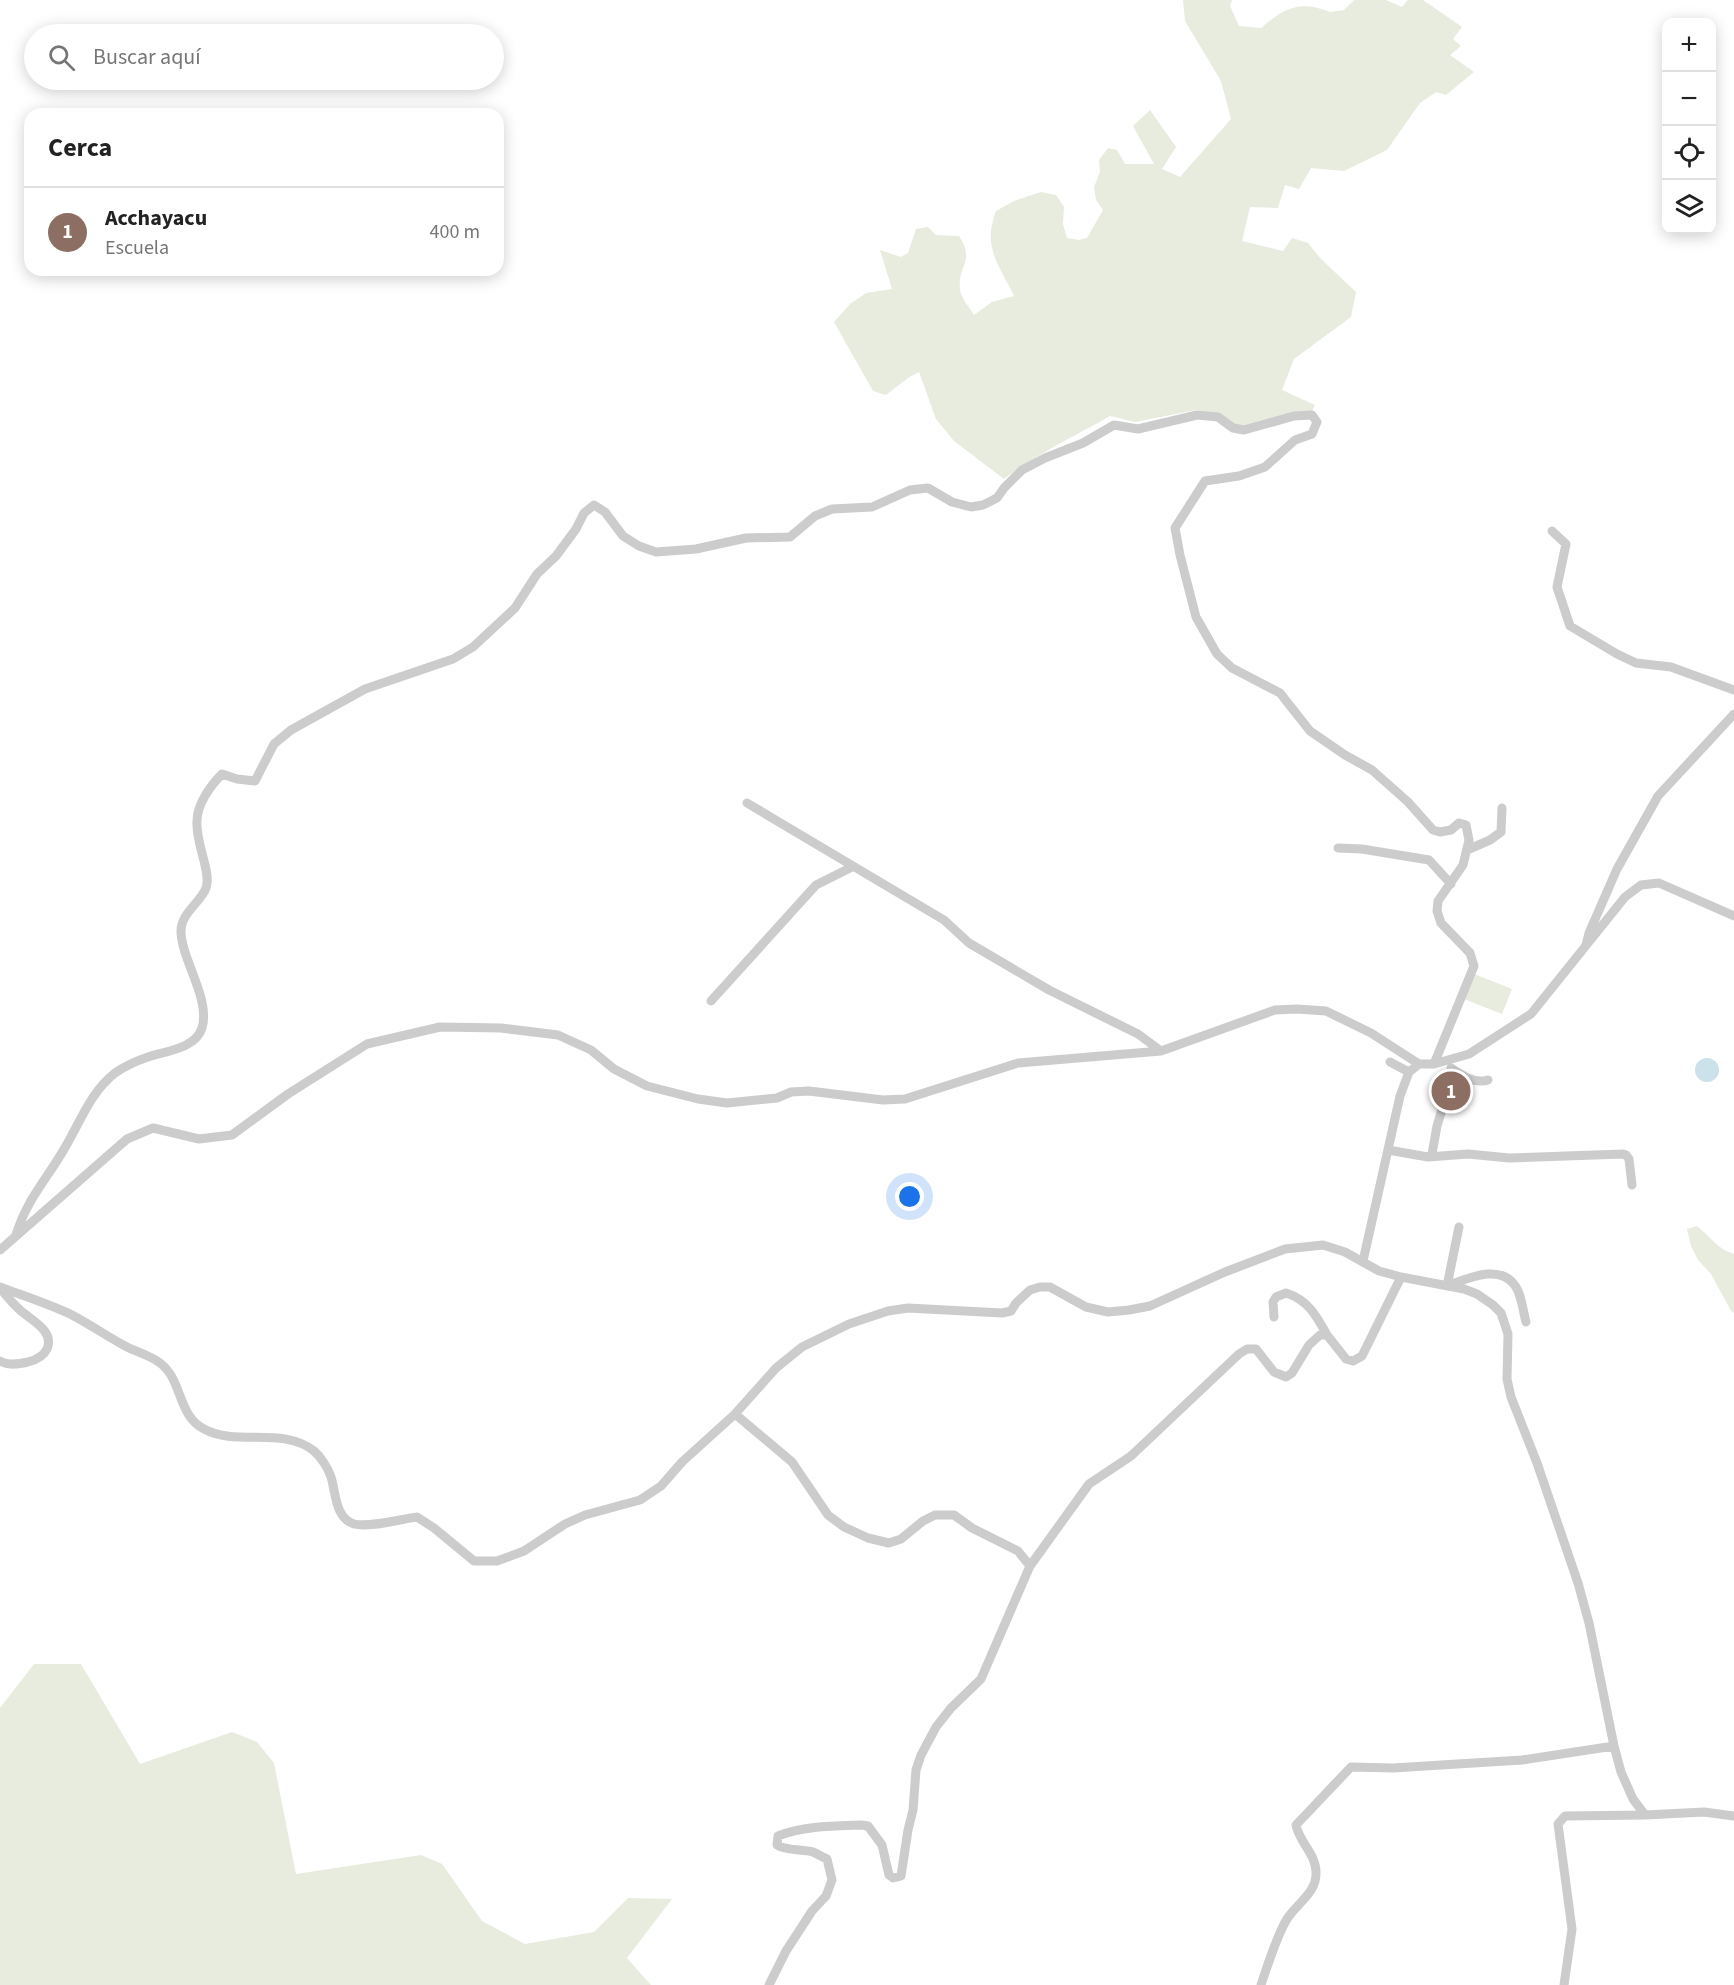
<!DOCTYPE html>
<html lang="es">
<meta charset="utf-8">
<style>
:root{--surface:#fff;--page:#f6f6f6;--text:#222;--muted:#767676;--line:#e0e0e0;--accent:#de3a58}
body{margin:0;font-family:"Source Sans 3",sans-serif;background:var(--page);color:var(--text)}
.controls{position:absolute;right:18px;top:18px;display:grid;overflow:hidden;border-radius:12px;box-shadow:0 3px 15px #0003}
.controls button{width:54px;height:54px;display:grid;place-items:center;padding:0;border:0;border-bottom:2px solid var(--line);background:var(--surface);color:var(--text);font:30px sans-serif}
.you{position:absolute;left:910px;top:1197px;width:21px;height:21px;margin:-15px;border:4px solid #fff;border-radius:50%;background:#1a73e8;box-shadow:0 0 0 9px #1a73e833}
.badge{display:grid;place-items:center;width:39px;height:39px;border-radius:50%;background:var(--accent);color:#fff;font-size:20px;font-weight:700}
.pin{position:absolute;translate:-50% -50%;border:3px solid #fff;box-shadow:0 2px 6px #0006}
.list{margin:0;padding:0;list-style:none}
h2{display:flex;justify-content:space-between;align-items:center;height:78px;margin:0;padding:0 24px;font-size:26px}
h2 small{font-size:20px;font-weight:400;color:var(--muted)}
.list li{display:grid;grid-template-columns:39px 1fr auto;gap:18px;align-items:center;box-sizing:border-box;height:90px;padding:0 24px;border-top:2px solid var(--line)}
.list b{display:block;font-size:22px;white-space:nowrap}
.list p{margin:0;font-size:20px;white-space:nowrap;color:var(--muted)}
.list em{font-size:20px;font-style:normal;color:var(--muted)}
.icon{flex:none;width:33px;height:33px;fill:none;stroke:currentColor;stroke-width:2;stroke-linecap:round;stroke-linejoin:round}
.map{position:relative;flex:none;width:1734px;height:1985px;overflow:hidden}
.search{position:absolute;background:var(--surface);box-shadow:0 3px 15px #0003;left:24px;top:24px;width:480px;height:66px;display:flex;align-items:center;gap:15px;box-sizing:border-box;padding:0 21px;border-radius:33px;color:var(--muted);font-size:22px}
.panel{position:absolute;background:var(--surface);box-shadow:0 3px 15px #0003;left:24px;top:108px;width:480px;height:168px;border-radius:18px}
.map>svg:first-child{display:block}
.green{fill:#e7ecde}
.water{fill:#cbe2eb}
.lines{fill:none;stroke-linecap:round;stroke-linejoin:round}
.street{stroke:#ccc;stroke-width:9}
</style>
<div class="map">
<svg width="1734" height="1985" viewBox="0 0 1734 1985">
<rect width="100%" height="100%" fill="#fff"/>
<path class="green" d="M1183,0H1232L1230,6L1239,26L1261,28C1285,8 1299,0 1330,12L1344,10L1354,0H1386L1402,7L1408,0H1423L1462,27L1453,39L1461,46L1450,55L1474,72L1446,95L1436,92L1420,103L1387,150L1344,171L1311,168L1299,189L1285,185L1278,208L1250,207L1242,241L1283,251L1292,238L1308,243L1321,259L1356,292L1351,317L1294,359L1282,390L1315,405L1310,415L1245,429L1209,412L1196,410L1135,422L1110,416C1074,437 1036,454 1004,479L954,441L936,419L919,372L908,378L886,395L873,391L834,322L850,304L866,293L892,289L880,250L901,257L908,253L916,229L928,227L936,235L959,236C976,262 957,265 960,290C961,298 970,308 974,315L992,302L1014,296C999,264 982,248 996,211L1014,201L1041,192L1056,195L1064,207L1063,224L1067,238L1079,240L1087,238L1103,210L1096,200L1094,187L1100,172L1099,160L1108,148L1117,150L1125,164H1154L1133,126L1150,110L1176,147L1162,169L1180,177L1231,119L1221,81L1185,21Z
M1474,974L1512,989L1502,1014L1464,999Z
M1697,1226C1710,1236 1718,1250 1734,1254V1313L1731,1311L1711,1274L1698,1260L1691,1246L1687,1229Z
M34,1664H81L140,1764L232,1732L257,1742L274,1763L296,1874L421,1855L442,1864L482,1921L525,1944L594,1932L628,1898L672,1899L627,1958L651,1985H0V1708Z"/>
<path class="water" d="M1695 1070a12 12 0 1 1 24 0a12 12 0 1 1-24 0Z"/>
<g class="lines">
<path class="street" d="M1552,531L1566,544L1557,587L1570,626L1617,654L1636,663L1671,667L1734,690
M747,803L944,920L969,943L1049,990L1138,1034L1161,1051
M1338,848L1362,849L1429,860L1451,884
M1467,850L1490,840L1501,832L1502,808
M1586,945L1589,933L1617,869L1658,796L1734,714
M711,1001L816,885L852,867
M1390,1062L1409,1072
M1451,1068C1462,1076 1475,1084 1488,1080
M1388,1150L1428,1157L1468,1154L1509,1158L1623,1154L1626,1155L1629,1159L1632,1185
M1432,1154L1437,1126L1454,1070
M16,1235C27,1198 49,1177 67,1144C82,1118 91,1092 115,1073C125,1066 136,1061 148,1057C166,1051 195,1049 202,1028C211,999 181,959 181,931C181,913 201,902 206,888C209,880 206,869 204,861C201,849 196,833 197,821C197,804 211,785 222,774L237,779L255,781L274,744L291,730L365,689L453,659L473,647L515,608L537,574L556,556L576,529L584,513L594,505L605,512L623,536L639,546L656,552L696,549L746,538L790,537L815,516L832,509L872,507L910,490L928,488L952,502L971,507L983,505L997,498L1004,488L1022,470L1045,458L1083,443L1114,425L1138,429L1197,415L1218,417L1233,428L1244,430L1294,416L1312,415L1317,422L1312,434L1295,440L1265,467L1239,476L1205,481L1175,528L1180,555L1196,617L1217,654L1232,668L1280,693L1310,731L1345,755L1372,770L1408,802L1433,830L1440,832L1451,830L1459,823L1466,825L1469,840L1463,865L1438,901L1437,911L1441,923L1470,953L1474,966L1434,1064
M0,1250L127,1139L153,1128L199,1139L232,1135L288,1094L367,1044L440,1027L501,1028L558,1035L591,1050L614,1069L647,1086L698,1099L727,1103L777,1098L791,1092L809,1091L883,1100L905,1099L1018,1063L1161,1051L1275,1010L1297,1009L1326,1011L1371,1033L1419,1064H1434L1469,1054L1531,1014L1625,897L1641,885L1659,883L1734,916
M1363,1261L1400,1096L1409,1072L1419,1064
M1447,1286C1468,1278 1503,1262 1517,1289C1522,1298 1523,1311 1526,1322
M1447,1286L1459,1227
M0,1287C24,1296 49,1304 72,1315C91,1325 108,1337 127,1347C137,1352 151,1356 160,1363C183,1380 177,1415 204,1429C237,1447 283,1426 314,1451C321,1457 328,1468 331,1477C336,1493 335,1518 354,1524C369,1528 401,1519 417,1517L434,1528L474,1561H497L524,1551L565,1524L585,1515L640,1500L661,1486L682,1462L735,1414L776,1368L802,1347L849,1324L888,1311L908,1308L1002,1313L1011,1311L1016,1303L1030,1290L1040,1287H1050L1086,1307L1108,1312L1129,1310L1150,1306L1225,1272L1285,1249L1323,1245L1345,1252L1379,1271L1401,1277L1464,1289L1477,1294L1493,1305L1501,1313L1508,1334L1507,1379L1511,1397L1537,1463L1578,1583L1589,1623L1614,1746L1621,1772L1633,1799L1645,1815L1704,1812L1734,1816
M0,1288C6,1295 12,1303 19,1309C30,1320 55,1330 47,1349C43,1357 36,1360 28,1362C19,1364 8,1366 0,1361
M1274,1317L1273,1302L1276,1297L1286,1293C1308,1300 1316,1315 1327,1335
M735,1414L792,1462L828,1515L844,1527L868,1538L889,1543L901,1539L923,1521L935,1515H954L972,1528L1018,1551L1030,1566
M769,1985L786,1951L812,1911L826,1896L832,1880L827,1859C822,1857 818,1854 813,1852C802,1849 786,1851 777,1845L778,1836C803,1826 834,1826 861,1825L868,1826L882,1845L889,1875L893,1878L901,1876L908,1830L913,1810L916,1770L921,1755L936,1727L951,1708L981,1679L1030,1566L1089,1484L1131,1456L1239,1354L1247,1349H1256L1274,1372L1286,1377L1292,1373L1309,1345L1320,1335H1327L1346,1359L1353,1361L1362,1356L1401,1277
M1261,1985C1267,1967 1277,1935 1287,1919C1297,1903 1317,1893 1316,1872C1316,1854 1299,1842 1296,1825L1351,1767L1393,1768L1522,1760L1614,1746
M1564,1985L1572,1929L1558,1824L1565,1816L1645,1815"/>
</g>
</svg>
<div class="controls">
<button>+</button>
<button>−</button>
<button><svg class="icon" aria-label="locate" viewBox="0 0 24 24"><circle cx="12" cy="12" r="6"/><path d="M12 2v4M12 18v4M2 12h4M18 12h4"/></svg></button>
<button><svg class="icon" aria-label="layers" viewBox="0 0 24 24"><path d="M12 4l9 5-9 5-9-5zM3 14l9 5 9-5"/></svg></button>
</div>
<div class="you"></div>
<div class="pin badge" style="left:1451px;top:1091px;background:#8d6e63">1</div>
<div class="search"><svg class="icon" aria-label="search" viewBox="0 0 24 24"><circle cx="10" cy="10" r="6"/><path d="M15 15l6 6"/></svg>Buscar aquí</div>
<section class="panel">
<h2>Cerca<small></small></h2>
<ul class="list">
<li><span class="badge" style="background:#8d6e63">1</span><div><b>Acchayacu</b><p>Escuela</p></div><em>400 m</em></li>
</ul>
</section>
</div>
